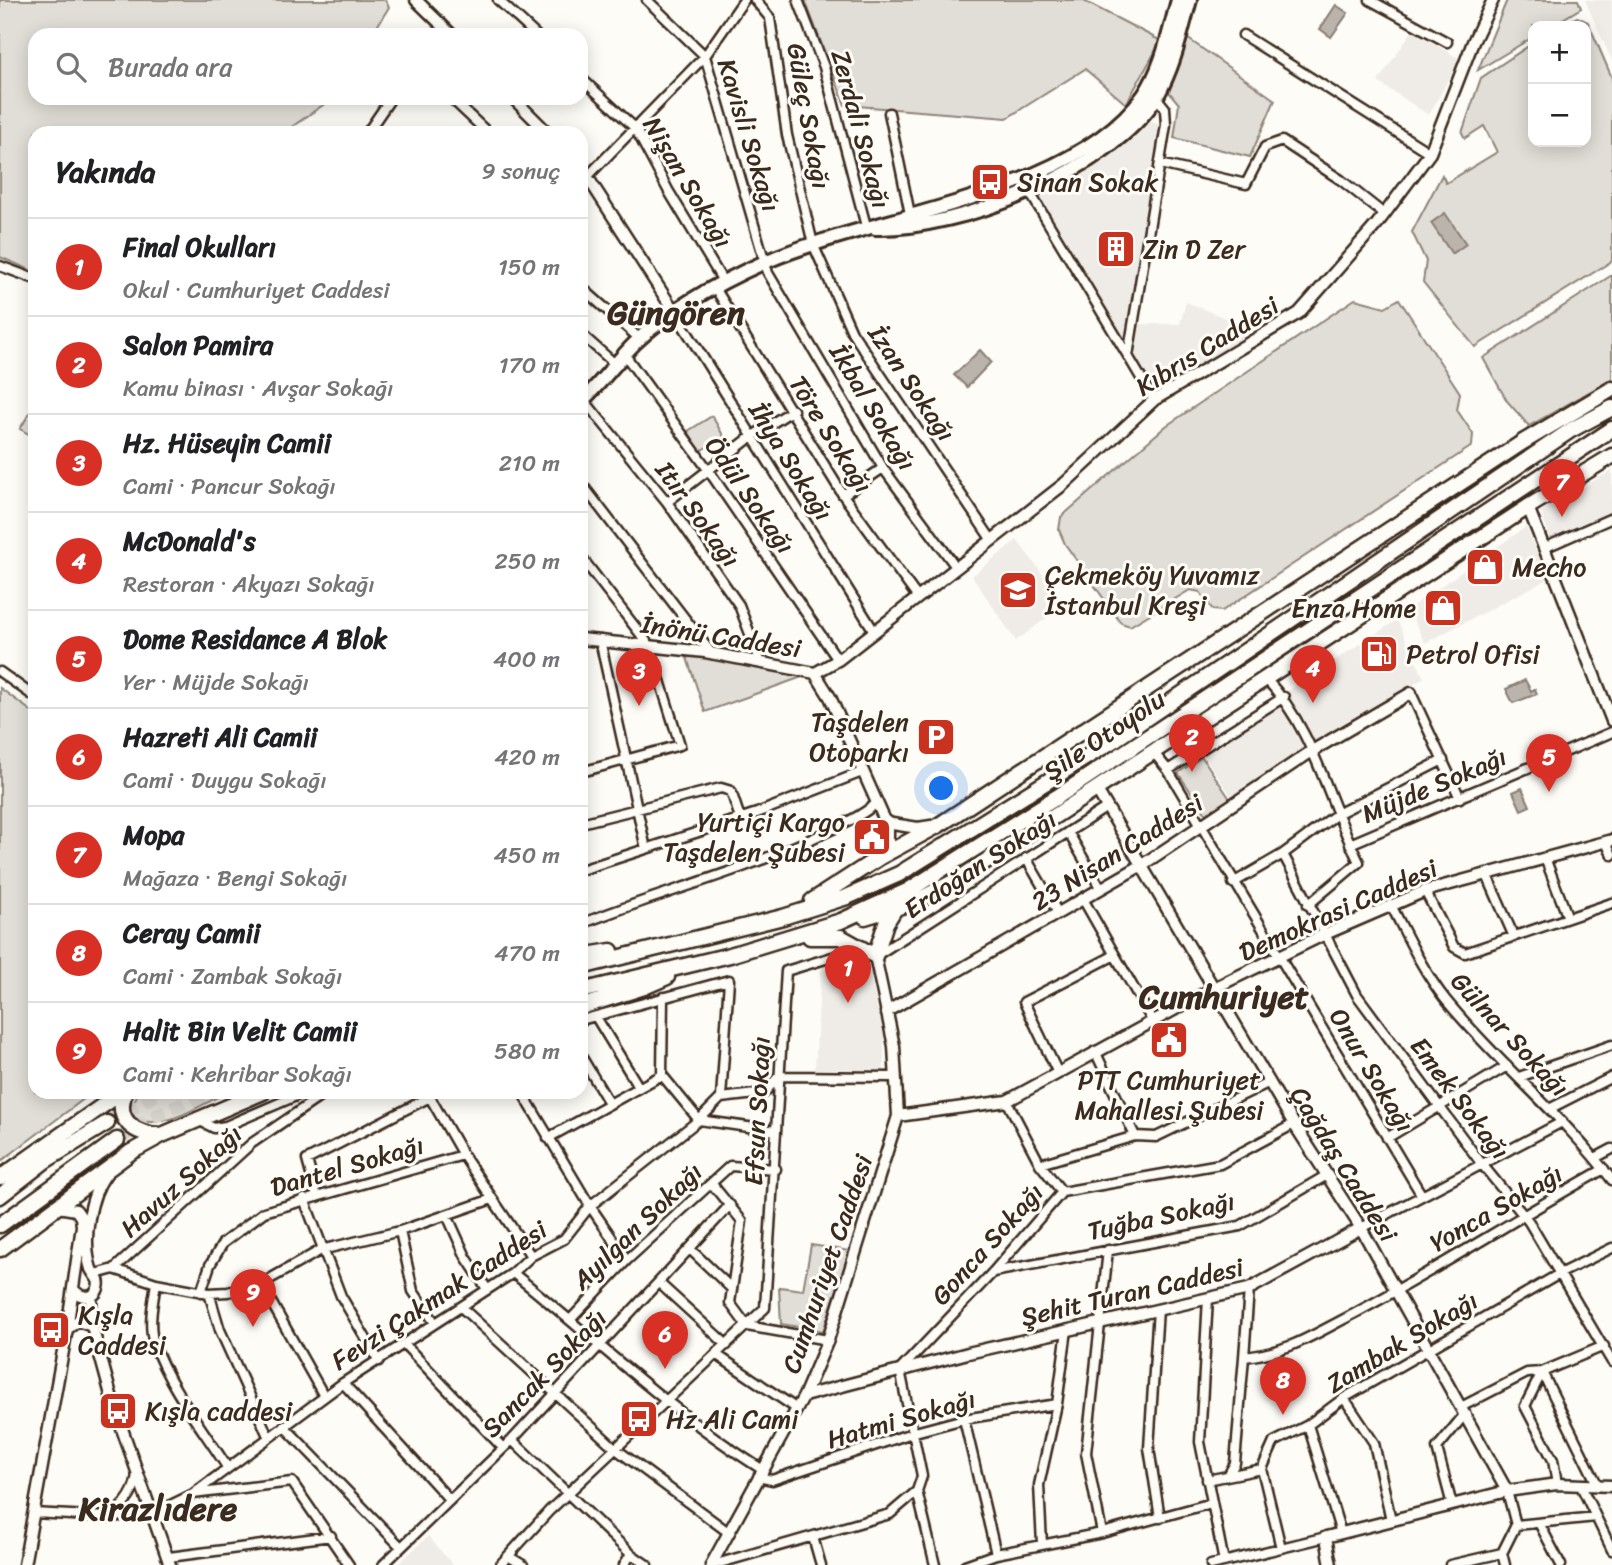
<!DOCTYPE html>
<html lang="tr">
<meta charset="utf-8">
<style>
:root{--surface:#fff;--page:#f6f6f6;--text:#202124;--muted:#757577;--line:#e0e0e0;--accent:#d93025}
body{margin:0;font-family:Sriracha,sans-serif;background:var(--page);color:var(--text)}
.controls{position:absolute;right:21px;top:21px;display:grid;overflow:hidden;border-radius:14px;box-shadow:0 4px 18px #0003}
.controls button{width:63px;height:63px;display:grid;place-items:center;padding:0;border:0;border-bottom:2px solid var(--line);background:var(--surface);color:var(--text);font:35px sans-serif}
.you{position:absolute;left:942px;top:789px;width:24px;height:24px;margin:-18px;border:5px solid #fff;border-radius:50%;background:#1a73e8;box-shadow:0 0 0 10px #1a73e833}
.badge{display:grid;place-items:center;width:46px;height:46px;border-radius:50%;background:var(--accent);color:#fff;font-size:23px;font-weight:700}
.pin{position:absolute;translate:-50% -58px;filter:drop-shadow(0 2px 4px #0008)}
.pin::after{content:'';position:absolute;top:37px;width:24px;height:21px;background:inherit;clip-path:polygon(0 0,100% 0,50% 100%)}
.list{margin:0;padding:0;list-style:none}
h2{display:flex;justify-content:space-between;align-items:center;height:91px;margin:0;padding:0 28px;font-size:30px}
h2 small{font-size:23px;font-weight:400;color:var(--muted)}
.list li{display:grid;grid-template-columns:46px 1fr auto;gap:21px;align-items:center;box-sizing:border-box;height:98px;padding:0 28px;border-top:2px solid var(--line)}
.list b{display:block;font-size:26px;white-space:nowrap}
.list p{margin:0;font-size:23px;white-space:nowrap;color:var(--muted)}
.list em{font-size:23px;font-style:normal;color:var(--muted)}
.icon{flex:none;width:38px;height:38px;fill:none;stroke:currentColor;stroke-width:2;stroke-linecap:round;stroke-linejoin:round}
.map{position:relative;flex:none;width:1612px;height:1565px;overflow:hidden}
.search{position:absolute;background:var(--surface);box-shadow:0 4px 18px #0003;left:28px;top:28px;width:560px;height:77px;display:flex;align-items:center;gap:18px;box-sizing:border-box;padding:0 24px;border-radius:21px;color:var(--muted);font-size:26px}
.panel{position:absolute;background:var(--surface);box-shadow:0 4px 18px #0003;left:28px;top:126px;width:560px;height:973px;border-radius:21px}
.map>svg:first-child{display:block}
.built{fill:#efece7}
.green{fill:#e1ded7;stroke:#8e847a;stroke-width:2}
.water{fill:#bbb4ad;stroke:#887d74;stroke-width:2}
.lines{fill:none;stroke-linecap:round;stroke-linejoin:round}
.trunk-tunnel{stroke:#d6d2cc;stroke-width:14;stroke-dasharray:14 7;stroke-linecap:butt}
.minor-casing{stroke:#3b2a1e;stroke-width:13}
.tertiary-casing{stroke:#3b2a1e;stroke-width:15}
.primary-casing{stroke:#3b2a1e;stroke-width:18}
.trunk-casing{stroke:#3b2a1e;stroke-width:19}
.minor{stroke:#fdfcf7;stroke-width:8}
.tertiary{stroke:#fdfcf7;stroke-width:10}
.primary{stroke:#fdfcf7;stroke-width:12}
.trunk{stroke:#fdfcf7;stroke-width:14}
.labels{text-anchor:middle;stroke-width:6;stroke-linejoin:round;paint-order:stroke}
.street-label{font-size:26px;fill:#3b2a1e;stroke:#fdfcf7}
.poi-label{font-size:26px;fill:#3b2a1e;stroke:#fdfcf7;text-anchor:start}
.district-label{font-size:33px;font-weight:bold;fill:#3b2a1e;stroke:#fdfcf7}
</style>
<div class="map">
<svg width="1612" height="1565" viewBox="0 0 1612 1565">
<rect width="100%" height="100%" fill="#fdfcf7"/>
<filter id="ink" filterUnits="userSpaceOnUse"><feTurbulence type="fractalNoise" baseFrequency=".0143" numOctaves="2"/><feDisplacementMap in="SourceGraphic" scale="14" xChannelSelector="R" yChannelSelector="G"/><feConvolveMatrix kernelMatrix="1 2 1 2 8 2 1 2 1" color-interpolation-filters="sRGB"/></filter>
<g filter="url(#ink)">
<path class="built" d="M1585,0H1612V61Z
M1412,31L1460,59L1429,115L1378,82Z
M1151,121L1166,128L1136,324H1180L1186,302L1252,329L1253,337L1154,395L1035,194L1096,163Z
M1612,470V513L1550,538L1541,512Z
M1526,527L1548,579L1425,643L1408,609Z
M1017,540L1065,604L1016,641L972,576Z
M1397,620L1424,678L1234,800L1199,749Z
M861,959L868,967L884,1037V1070L815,1069L821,970Z
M428,1536L453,1565H397Z"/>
<path class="green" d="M0,0H385L389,7L372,35H35V98H333L283,133H35V272L0,257Z
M805,0H1082L1161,41L1126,104L1085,69L1007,118L845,105Z
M1507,0H1578L1581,8L1551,26H1533V37L1478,70Z
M1577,17L1588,22L1612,78V261L1475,347L1423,282L1426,261L1412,232L1442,175L1446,183L1497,152L1484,126L1465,138L1462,133L1481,78L1533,43V142H1586V26H1558Z
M1187,38L1275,100L1250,157L1174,138L1179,104L1169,92Z
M1612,275V379L1529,426L1507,401L1483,358Z
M1355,299L1385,307L1399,299L1460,393L1457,410L1473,434L1472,446L1222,611L1213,610L1200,592L1190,590L1130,626L1121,623L1065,544L1059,530L1061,517L1166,426Z
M35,404V435L34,437L20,429Z
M712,416L724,437L700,451L688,431Z
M686,655L793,672L802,677L705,712Z
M0,688L35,714V1092H93L0,1162Z
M1202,757L1232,802L1208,817L1178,773Z
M139,1092H228C201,1104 160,1134 134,1117V1101Z
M811,1245L850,1251L823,1331L781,1324L779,1287L803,1290Z"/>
<path class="water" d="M1336,5L1348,13L1331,37L1320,29Z
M1445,213L1466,244L1452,254L1431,223Z
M980,350L991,362L967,387L954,375Z
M1525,680L1531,691L1535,689L1537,694L1513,703L1506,689Z
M1522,788L1530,806L1521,810L1513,792Z"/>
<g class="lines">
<path class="trunk-tunnel" d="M107,1123L160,1092
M117,1140L158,1115L210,1092"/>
<g class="minor-casing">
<path id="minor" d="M498,0L536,35
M647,0L705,56L768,273L883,468L956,567
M755,0L770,18L787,135L813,244L852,332L991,539
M798,0L824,67L867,230
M1370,0L1447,42
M1243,35L1430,153
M581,78L635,128L668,190L724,283
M451,98L488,133
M889,113L910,214
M367,133L391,98
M1160,164L1246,184L1265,147L1282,141L1341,180L1384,214
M587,177L705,56L744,0
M1029,191L1128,356
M0,266L35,279
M581,287L640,339
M715,288L843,495L918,598
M674,311L874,631
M581,334L615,364
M625,355L709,471L838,660
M584,400L667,502L739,605L761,663
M1154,400L1128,356L1166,125L1165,108L1156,97
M581,483L712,654
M843,495L883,468
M667,502L751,437L793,410
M1544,548L1612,518
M581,557L649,645L680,745L581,772
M600,640L646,849
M0,672L35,697
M1266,679C1314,729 1328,801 1359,862L1308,905
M1411,693L1460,798
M1154,753L1168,770L1421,1194
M1168,770L1284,697
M581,823L721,788L731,791L740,818
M1068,832L1101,889
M1606,842L1612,855
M1350,844L1612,732
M1283,854L1357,995L1481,1163L1529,1222L1612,1362
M1026,858L1058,913
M1545,858L1568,918
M581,870L757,813L862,772
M1486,873L1514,937
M1233,883L1283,854L1337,814L1443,760
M1425,891L1454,947L1465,953L1612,903
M1083,899L1153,1022
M1392,907C1408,938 1423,971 1445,999C1497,1063 1562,1114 1612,1180
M581,924C656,894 734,874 807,841C832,829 856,820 877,803
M877,955L1107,807
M596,1017L638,1086
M581,1020L729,980L721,1098
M1095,1051L1135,1136
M581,1056L609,1103
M1057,1071L1024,1002L1115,955
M662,1075L663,997
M1519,1077L1612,1045
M427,1092L463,1155L531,1256
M522,1092L590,1206L627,1260
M1551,1108L1612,1077
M196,1119L214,1128L226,1126L305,1092
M699,1120L776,1131
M548,1138L662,1075L699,1120
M1387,1138L1507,1066
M1595,1158L1612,1149
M1040,1164L1135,1136L1156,1137L1270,1082
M712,1184L742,1221L730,1303L747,1326
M1062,1192L1220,1164L1294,1124
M317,1197L307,1160L430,1097
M304,1199L341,1296L379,1361
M447,1215L466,1257L487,1289
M1361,1228L1562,1122
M400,1231L413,1291L435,1323
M691,1250L732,1289
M114,1269L156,1283L209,1293L228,1292L261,1284L321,1250L400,1231L492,1199
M993,1272L1240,1226L1327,1175
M513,1273C595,1339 673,1414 763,1470
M96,1274L114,1269L252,1143L327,1092
M156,1283C153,1302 148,1325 154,1344C169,1387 203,1429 227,1467
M659,1283L727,1345
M261,1284L324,1396
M1249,1289L1244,1357C1286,1353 1311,1336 1348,1317C1435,1271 1518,1217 1604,1169
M201,1292L210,1265L223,1243L264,1212L463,1155
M209,1293L220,1330L269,1438
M1208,1298L1200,1442L1224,1562
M461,1307L616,1449L728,1532
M1158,1309L1149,1448L1160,1518
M571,1319L627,1260L730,1166L776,1169
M747,1326L828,1340
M405,1345L503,1448
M717,1355L797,1409
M343,1383L449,1499
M1344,1398L1374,1443L1391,1520
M1461,1407L1527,1373L1542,1372L1598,1486
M964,1419L996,1554
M1308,1425L1341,1533
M284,1426L401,1547
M512,1440L631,1554L647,1565
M1229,1474L1235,1463L1244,1357
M758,1477L772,1480L915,1432L964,1419L1057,1404
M1207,1480L1262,1469
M1557,1484L1553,1460L1525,1406L1542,1372L1604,1346
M1581,1486L1612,1550
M917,1491L935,1565
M193,1494L292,1482L349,1565
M1452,1505L1437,1448L1465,1414
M33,1513L109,1517L154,1513L193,1494L343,1383L513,1273L531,1256L564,1239L590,1206L699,1120L721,1098L764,1093L779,1076L894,1077
M111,1515C127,1504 136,1491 137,1472
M1539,1523L1561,1565
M1516,1525L1596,1517
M1102,1533L1086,1453L1108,1250
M813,1537L821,1565
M1042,1544L1039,1485L1057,1404L1067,1330
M1281,1548L1262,1469L1274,1442L1308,1425L1344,1398L1561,1273L1612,1248
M1502,1553L1516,1525L1507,1491
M1502,1553L1505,1565
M508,1556L523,1565
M169,1557L331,1536
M383,1565L512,1440L730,1205
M500,1565L549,1511L765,1308L786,971L859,949
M624,1565L631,1554
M713,1565L890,1514L917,1491L922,1476L900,1370L993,1272L1062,1192L1040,1164L1007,1101
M965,1565L996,1554L1102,1533L1212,1503
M1211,1565L1326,1537
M1450,1565L1502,1553"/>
</g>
<g class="tertiary-casing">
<path id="tertiary" d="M416,0L452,35
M513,98L548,133
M581,167L674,311
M1528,507L1612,721
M581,639L705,652L815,673L830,697L886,823L918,828L931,826
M815,673L838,660L1064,484L1154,400L1299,313L1377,224L1430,153L1473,42L1493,0
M1097,790L1294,1124L1361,1228L1507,1491
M886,1012L1142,865L1312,751L1411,693
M898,1116L1007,1101L1214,988L1323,935L1425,891L1612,840
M73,1289C80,1298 94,1301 98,1288C101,1279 94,1276 91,1269C82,1241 89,1196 106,1174
M91,1296L92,1326L114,1406L170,1565
M67,1329L78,1321L92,1326
M804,1396L968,1353L1249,1289L1361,1228
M24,1565L67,1329L82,1226L81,1217L76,1210L58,1207
M711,1565L804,1396L828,1340L898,1116L894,1046L875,956
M1331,1565L1326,1537L1507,1491L1557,1484L1612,1486"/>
</g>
<g class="primary-casing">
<path id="primary" d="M875,228C960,230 1111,171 1157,96C1174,67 1181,32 1190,0
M581,402C600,384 616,362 635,343C671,308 720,282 765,262C875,214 1073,196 1144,95C1163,67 1169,32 1178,0"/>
</g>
<g class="trunk-casing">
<path id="trunk" d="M880,857L886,844V823
M812,901L880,857L939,825L1523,442L1612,389
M865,917L915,902L957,880L1528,507L1612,456
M810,937H841L875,956L886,923L896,907
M581,956L611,951
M581,967L783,917L847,897L899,874L1117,738L1571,430L1612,408
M581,991L730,955L841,921L909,890L1057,797L1612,429
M581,1007L644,987L667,977
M125,1092C114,1120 134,1135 162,1135
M0,1178L122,1092
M0,1196L45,1161L107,1123
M0,1225L117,1140
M0,1249L131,1152L162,1135L263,1092"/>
</g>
<use href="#minor" class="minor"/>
<use href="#tertiary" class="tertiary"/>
<use href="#primary" class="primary"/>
<use href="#trunk" class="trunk"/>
</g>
</g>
<defs>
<g id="bus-square" transform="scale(2.0125)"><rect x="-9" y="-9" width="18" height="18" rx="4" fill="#c8321e" stroke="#fdfcf7"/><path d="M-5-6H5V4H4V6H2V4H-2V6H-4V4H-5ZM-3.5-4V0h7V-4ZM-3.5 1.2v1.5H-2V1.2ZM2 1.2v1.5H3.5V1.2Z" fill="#fff"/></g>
<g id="building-square" transform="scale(2.0125)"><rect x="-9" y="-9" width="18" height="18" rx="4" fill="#c8321e" stroke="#fdfcf7"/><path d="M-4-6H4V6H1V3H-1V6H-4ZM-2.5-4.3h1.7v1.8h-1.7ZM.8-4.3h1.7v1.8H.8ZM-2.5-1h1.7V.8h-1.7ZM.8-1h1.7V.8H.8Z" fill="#fff"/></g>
<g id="shop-square" transform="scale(2.0125)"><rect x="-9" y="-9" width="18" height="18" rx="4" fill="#c8321e" stroke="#fdfcf7"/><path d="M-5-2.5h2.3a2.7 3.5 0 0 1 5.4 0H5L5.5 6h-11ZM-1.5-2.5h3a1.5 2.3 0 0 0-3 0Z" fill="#fff"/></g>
<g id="school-square" transform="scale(2.0125)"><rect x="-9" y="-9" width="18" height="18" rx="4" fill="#c8321e" stroke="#fdfcf7"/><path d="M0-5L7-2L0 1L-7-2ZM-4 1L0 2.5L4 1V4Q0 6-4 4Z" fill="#fff"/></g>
<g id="fuel-square" transform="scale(2.0125)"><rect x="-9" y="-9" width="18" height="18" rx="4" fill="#c8321e" stroke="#fdfcf7"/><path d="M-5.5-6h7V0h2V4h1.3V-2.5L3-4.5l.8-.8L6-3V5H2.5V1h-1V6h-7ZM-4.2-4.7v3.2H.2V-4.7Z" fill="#fff"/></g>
<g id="parking-square" transform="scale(2.0125)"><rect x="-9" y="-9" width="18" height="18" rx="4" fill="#c8321e" stroke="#fdfcf7"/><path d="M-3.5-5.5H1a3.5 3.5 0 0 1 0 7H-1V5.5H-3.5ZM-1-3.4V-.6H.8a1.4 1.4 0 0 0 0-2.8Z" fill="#fff"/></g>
<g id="civic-square" transform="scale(2.0125)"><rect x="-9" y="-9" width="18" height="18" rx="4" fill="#c8321e" stroke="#fdfcf7"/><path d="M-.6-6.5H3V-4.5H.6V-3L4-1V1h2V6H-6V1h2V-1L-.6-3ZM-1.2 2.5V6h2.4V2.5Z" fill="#fff"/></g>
</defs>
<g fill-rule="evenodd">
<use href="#bus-square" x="990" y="182"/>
<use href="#building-square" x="1116" y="249"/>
<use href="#shop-square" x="1485" y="567"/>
<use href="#school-square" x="1018" y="590"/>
<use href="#shop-square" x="1443" y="608"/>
<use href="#fuel-square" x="1379" y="654"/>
<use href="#parking-square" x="936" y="737"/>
<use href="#civic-square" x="872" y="837"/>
<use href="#civic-square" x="1169" y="1040"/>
<use href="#bus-square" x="51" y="1330"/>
<use href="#bus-square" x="118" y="1411"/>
<use href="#bus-square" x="639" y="1419"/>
</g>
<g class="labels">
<g class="street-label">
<text transform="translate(809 116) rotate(80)" y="9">Güleç Sokağı</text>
<text transform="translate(861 129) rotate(75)" y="9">Zerdali Sokağı</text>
<text transform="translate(749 135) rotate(73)" y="9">Kavisli Sokağı</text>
<text transform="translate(688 182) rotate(59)" y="9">Nişan Sokağı</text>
<text transform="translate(1207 346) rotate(-32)" y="9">Kıbrıs Caddesi</text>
<text transform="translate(912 383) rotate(56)" y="9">İzan Sokağı</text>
<text transform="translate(873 407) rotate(59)" y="9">İkbal Sokağı</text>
<text transform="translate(831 434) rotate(58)" y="9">Töre Sokağı</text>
<text transform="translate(791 461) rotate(58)" y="9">İhya Sokağı</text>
<text transform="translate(750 495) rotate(55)" y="9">Ödül Sokağı</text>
<text transform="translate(698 514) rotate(54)" y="9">Itır Sokağı</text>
<text transform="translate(721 636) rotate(9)" y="9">İnönü Caddesi</text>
<text transform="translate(1104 735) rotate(-34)" y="9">Şile Otoyolu</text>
<text transform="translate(1434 785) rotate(-23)" y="9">Müjde Sokağı</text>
<text transform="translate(1117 852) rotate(-32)" y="9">23 Nisan Caddesi</text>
<text transform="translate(980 864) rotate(-33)" y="9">Erdoğan Sokağı</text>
<text transform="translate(1338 910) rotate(-24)" y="9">Demokrasi Caddesi</text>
<text transform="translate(1510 1034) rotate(47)" y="9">Gülnar Sokağı</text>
<text transform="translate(1372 1070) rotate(59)" y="9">Onur Sokağı</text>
<text transform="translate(1460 1098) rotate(53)" y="9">Emek Sokağı</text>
<text transform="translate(757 1111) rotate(-87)" y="9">Efsun Sokağı</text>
<text transform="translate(1344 1164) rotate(58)" y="9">Çağdaş Caddesi</text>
<text transform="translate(347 1166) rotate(-16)" y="9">Dantel Sokağı</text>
<text transform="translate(181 1181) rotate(-42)" y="9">Havuz Sokağı</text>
<text transform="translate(1496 1208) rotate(-30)" y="9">Yonca Sokağı</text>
<text transform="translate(1161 1216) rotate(-12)" y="9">Tuğba Sokağı</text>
<text transform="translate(637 1226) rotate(-44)" y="9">Ayılgan Sokağı</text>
<text transform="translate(987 1244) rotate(-48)" y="9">Gonca Sokağı</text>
<text transform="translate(827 1264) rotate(-71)" y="9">Cumhuriyet Caddesi</text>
<text transform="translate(1132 1292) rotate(-13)" y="9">Şehit Turan Caddesi</text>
<text transform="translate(439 1295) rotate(-33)" y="9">Fevzi Çakmak Caddesi</text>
<text transform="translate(1402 1342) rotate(-31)" y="9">Zambak Sokağı</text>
<text transform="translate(544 1373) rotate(-46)" y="9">Sancak Sokağı</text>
<text transform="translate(901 1419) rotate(-16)" y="9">Hatmi Sokağı</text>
</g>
<g class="poi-label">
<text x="1017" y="191">Sinan Sokak</text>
<text x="1143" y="258">Zin D Zer</text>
<text x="1512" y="576">Mecho</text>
<text x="1045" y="584">Çekmeköy Yuvamız<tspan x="1045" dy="30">İstanbul Kreşi</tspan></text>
<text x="1416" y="617" text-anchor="end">Enza Home</text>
<text x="1406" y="663">Petrol Ofisi</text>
<text x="909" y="731" text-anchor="end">Taşdelen<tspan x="909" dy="30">Otoparkı</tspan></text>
<text x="845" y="831" text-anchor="end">Yurtiçi Kargo<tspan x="845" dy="30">Taşdelen Şubesi</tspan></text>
<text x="1169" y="1089" text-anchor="middle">PTT Cumhuriyet<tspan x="1169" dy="30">Mahallesi Şubesi</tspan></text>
<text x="78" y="1324">Kışla<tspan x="78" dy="30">Caddesi</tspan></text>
<text x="145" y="1420">Kışla caddesi</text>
<text x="666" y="1428">Hz Ali Cami</text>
</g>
<g class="district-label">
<text x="676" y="324">Güngören</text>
<text x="1224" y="1008">Cumhuriyet</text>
<text x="158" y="1520">Kirazlıdere</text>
</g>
</g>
</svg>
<div class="controls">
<button>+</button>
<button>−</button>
</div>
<div class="you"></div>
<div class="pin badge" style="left:848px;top:1003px">1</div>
<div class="pin badge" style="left:1192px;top:772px">2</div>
<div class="pin badge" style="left:639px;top:706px">3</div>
<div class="pin badge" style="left:1313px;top:703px">4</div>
<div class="pin badge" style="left:1549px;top:792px">5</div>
<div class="pin badge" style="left:665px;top:1369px">6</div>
<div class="pin badge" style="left:1562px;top:517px">7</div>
<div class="pin badge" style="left:1283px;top:1415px">8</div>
<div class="pin badge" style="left:253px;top:1327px">9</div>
<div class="search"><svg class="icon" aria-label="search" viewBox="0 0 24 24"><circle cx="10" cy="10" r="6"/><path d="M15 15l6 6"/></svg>Burada ara</div>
<section class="panel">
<h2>Yakında<small>9 sonuç</small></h2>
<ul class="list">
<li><span class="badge">1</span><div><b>Final Okulları</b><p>Okul · Cumhuriyet Caddesi</p></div><em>150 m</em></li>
<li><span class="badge">2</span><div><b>Salon Pamira</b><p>Kamu binası · Avşar Sokağı</p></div><em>170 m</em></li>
<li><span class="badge">3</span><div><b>Hz. Hüseyin Camii</b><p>Cami · Pancur Sokağı</p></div><em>210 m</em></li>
<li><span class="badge">4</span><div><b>McDonald's</b><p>Restoran · Akyazı Sokağı</p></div><em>250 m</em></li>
<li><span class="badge">5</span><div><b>Dome Residance A Blok</b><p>Yer · Müjde Sokağı</p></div><em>400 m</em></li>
<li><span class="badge">6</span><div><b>Hazreti Ali Camii</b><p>Cami · Duygu Sokağı</p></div><em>420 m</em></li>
<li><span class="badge">7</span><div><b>Mopa</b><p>Mağaza · Bengi Sokağı</p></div><em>450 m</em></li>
<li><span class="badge">8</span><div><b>Ceray Camii</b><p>Cami · Zambak Sokağı</p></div><em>470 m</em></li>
<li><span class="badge">9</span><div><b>Halit Bin Velit Camii</b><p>Cami · Kehribar Sokağı</p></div><em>580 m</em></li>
</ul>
</section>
</div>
